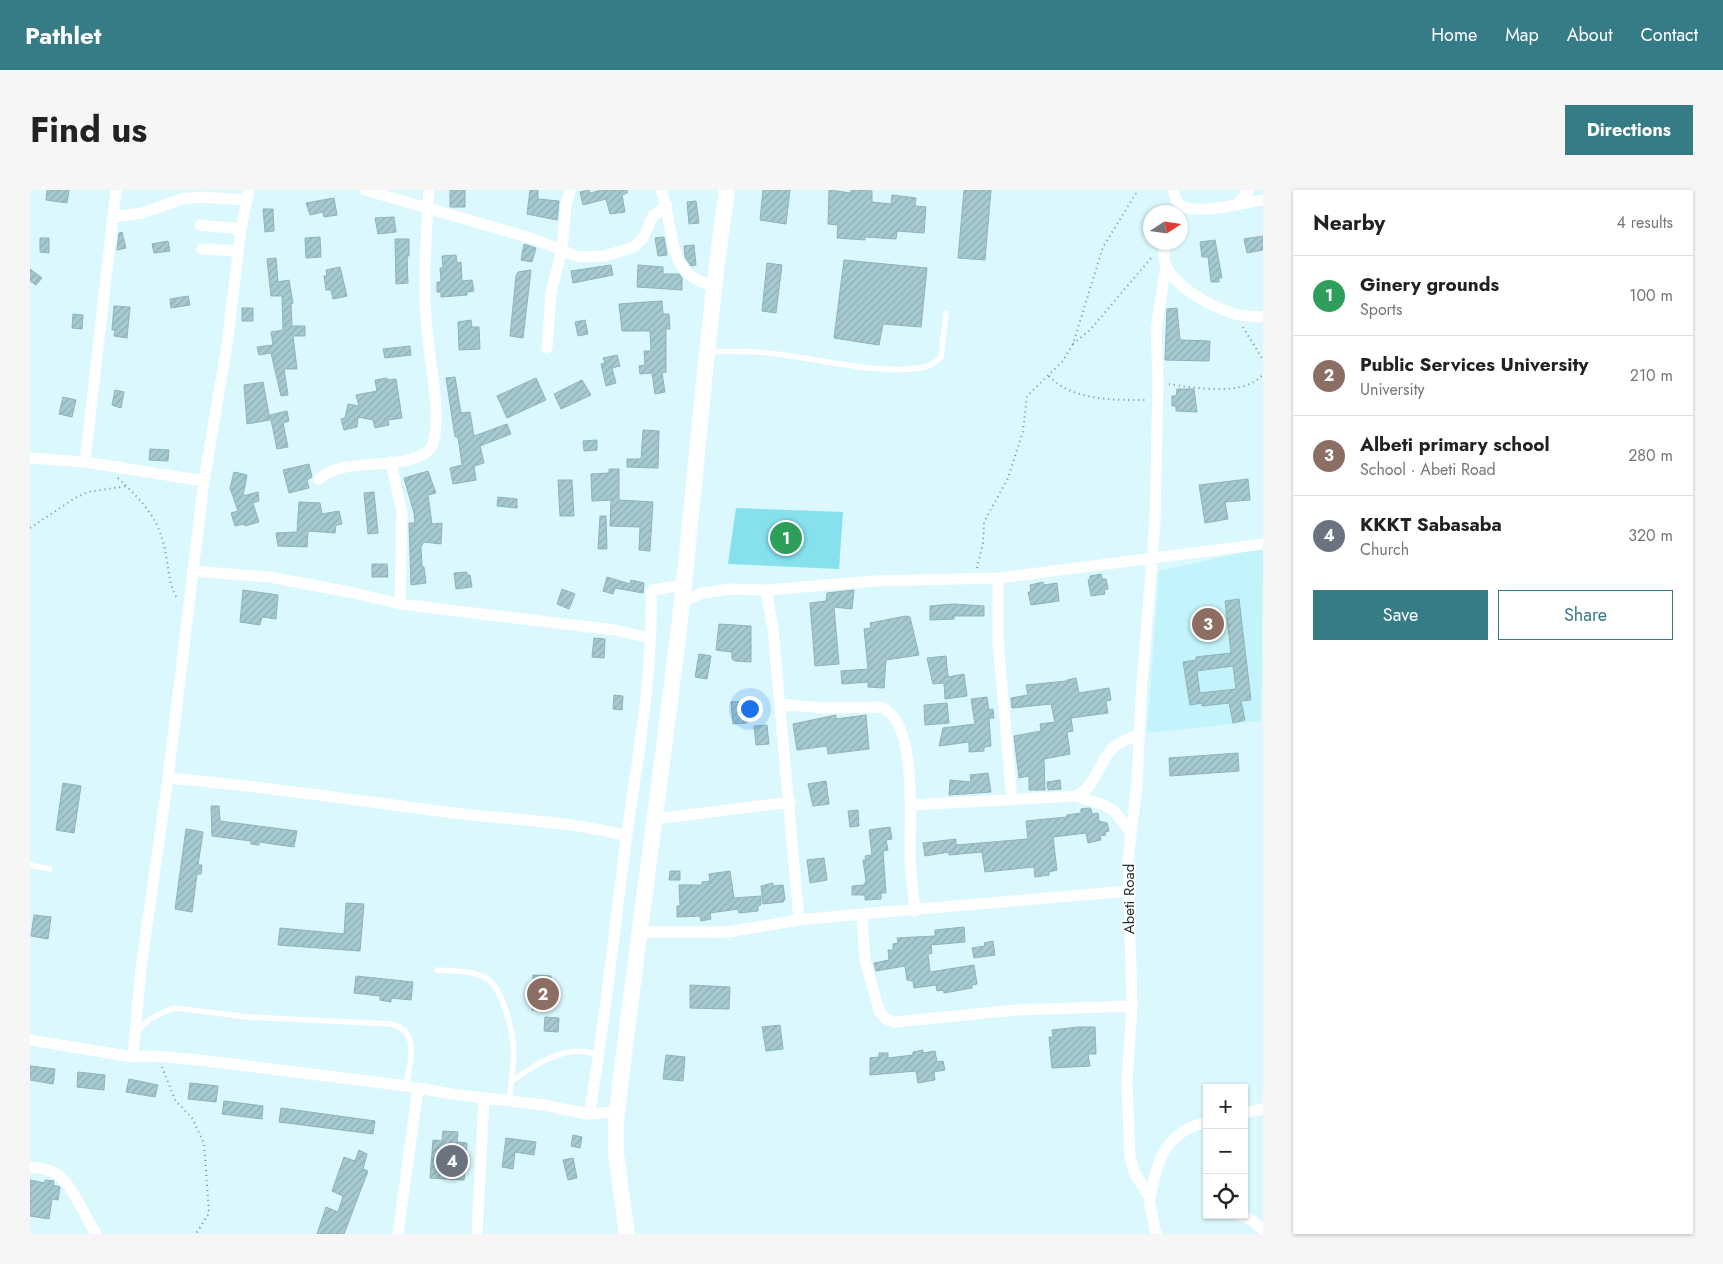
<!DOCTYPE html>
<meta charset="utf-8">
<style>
:root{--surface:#fff;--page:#f6f6f6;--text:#222;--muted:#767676;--line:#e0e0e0;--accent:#367c87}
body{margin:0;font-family:Jost,sans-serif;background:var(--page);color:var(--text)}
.controls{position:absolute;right:15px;bottom:15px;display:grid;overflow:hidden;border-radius:0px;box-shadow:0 1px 4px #0004}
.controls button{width:45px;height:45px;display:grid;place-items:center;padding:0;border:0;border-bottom:1px solid var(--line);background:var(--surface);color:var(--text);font:25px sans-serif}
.compass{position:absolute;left:1113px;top:15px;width:45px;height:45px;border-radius:50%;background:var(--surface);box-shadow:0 1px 4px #0004;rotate:78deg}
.you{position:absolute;left:719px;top:518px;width:18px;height:18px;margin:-12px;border:4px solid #fff;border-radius:50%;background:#1a73e8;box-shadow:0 0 0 8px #1a73e833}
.badge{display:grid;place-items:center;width:32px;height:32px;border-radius:50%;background:var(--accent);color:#fff;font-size:16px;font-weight:700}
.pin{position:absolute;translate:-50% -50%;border:2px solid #fff;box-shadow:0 1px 5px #0006}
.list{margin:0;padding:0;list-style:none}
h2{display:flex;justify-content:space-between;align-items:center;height:65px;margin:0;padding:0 20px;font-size:21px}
h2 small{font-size:16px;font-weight:400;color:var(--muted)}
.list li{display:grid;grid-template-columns:32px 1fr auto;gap:15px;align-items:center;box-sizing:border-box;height:80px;padding:0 20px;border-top:1px solid var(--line)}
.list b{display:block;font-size:19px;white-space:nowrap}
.list p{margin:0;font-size:16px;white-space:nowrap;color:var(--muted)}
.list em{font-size:16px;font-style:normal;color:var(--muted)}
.actions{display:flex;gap:10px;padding:15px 20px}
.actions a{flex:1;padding:11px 0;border:1px solid var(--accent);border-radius:0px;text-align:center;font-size:18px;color:var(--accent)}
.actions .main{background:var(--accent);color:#fff}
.icon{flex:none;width:28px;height:28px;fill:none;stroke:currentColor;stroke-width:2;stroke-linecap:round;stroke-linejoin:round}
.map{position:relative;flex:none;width:1233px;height:1044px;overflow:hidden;border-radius:0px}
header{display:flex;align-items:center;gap:30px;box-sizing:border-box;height:70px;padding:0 25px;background:var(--accent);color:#fff}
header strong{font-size:24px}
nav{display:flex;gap:28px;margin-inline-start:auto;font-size:18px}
.intro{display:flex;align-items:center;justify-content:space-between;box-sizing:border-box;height:120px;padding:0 30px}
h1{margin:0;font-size:35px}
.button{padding:12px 22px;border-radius:0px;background:var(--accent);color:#fff;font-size:18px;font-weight:700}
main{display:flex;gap:30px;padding:0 30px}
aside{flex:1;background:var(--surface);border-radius:0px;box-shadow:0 1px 4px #0004}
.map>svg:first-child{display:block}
.built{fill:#c3f4fb}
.garden{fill:#86e0ee}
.building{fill:url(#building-hatch);stroke:#8fb3b9;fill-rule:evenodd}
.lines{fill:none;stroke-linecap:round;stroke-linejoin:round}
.path{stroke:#798f93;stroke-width:2;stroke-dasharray:1 4;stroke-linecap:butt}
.service{stroke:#fff;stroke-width:5.5}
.minor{stroke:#fff;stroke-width:11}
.secondary{stroke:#fff;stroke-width:16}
.labels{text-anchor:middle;stroke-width:4;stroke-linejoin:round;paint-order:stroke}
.street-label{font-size:15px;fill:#223133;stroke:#fff}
</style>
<header>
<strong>Pathlet</strong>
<nav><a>Home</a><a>Map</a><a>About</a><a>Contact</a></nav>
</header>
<div class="intro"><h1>Find us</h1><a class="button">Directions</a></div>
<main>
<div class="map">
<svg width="1233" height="1044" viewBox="0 0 1233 1044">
<defs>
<pattern id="building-hatch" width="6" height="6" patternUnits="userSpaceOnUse" patternTransform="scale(1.25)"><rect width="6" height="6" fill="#a5cad0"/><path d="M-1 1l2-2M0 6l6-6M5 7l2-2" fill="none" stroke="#8eaeb3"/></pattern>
</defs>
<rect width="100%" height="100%" fill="#daf8fd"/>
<path class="built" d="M1233,358L1231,531L1117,543L1129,381Z"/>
<path class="garden" d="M706,318L813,322L809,379L698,374Z"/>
<path class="building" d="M17,0H39L37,13L16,10Z
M420,0H435V17H420Z
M500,0H508V9L529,11L527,30L497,24Z
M559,0L560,3L572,0H597V3L592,5L595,22L580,24L576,9L553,15L550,2Z
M733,0H760L756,34L730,30Z
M799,0L821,3V0L842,1V12L861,14L862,5L886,8L885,16L896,17L894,43L867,41L866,49L835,47V50L807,48L808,35L798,34Z
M934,0H961L955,70L928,68Z
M304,8L307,25L294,27L293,22L280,25L276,13Z
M666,11L669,33L659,34L657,12Z
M233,19H243L244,41L235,42Z
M364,27L366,42L348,44L345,28Z
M92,42L96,58L87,60L89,43Z
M1233,46V60L1217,63L1214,49Z
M290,47L291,67L276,68L275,48Z
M634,47L637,65L628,66L625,48Z
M10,48H19V63L10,62Z
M365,49H379V66H377L378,93L366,94Z
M1185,50L1192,88H1189V92H1181L1178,67H1172L1170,52Z
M138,51L140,61L124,63L122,54Z
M494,54L506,58L502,72L491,70Z
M664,55L666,75L661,76L655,67L654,56Z
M426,65L427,73L431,72L432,91L442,90L444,101L437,102V105L411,107V102H407V92H411L410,78H413L412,66Z
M246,68L248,92L259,90L263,113L261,114L262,136H275V146H263L267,179H254L258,205L251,206L241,163L229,165L227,157L243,155L241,142L253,140L252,106H241L237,69Z
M814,70L897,78L891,137L853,134L849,155L804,148Z
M737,73L752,75L746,123L732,121Z
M581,75L583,85L543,93L541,81Z
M608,75L633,77V84H649L652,88V100L607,97Z
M310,77L317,106L303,109L301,100H296L294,86H297L296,80Z
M0,79L12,88L6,95L0,91Z
M501,80L493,148L480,146L486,86L488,82Z
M158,106L160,115L141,118L140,109Z
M632,111L633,124H639L640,139H636V182L632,183L635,202L625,204L622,183L610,184L609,176L615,175L614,161H621L620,141H592L589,114Z
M84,116L100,117L97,148L84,146L85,140H82Z
M212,118H223V131H212Z
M1147,118L1150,150L1180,151L1179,171L1135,170L1137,119Z
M43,124L53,125L52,139L42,138Z
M441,130L442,137H449L450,159L429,160L428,132Z
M555,130L558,144L548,146L545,132Z
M380,156L381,165L355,168L353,159Z
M587,165L590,176L582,178L586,193L576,196L571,174L575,173L573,168Z
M425,187L431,223L440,222L444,246L477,234L481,244L450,256L454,273L444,276L446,290L423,294L420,278L432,275L428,247H425L416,188Z
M357,188V190L366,189L372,228L358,230L359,235L345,238L343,230L328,227L327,237L314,240L311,229L315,228L318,214L329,216L326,205L347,201L345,190Z
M506,188L516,210L477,228L467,206Z
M552,190L561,205L531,219L524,204Z
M233,192L240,230L217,234L214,195Z
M1147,199H1164L1167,222L1146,221V216H1142V206H1146Z
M85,200L94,202L91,218L82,215Z
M33,207L46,210L42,227L29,224Z
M257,221L259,231L253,233L258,257L247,259L240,225Z
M613,240L629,241L628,278L597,277V269H611Z
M567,250V260L554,261L553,251Z
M120,259L139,260L138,271L119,270Z
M279,274L282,287L277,290L279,298L259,303L253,280Z
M579,279H589V310L623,312L620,361L609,360L610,337L580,336L581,310L562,311L561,284L579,283Z
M398,281L406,303L398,305L402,334L412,333L411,354L394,352L391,357L392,377H394L396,393L381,395L379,333H385L384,323L374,288Z
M204,282L217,285L213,306L228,302L229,311L223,313L229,332L215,336L214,334L205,336L201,323L208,321L200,298Z
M1218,289L1220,310L1195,312L1198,329L1175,333L1169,295Z
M528,290H542L544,326H530Z
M344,302L348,343L338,344L334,303Z
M468,307L487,309V318L467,316Z
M269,312L290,313L292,324L309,321L312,334L306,335L305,343L278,341L277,357L248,356L246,343L267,342Z
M570,326H576L577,359H568Z
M342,374H357L358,387H342Z
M437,382V385H440L442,397L426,399L424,383Z
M1071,384L1072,389H1076L1078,399L1074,400L1075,404L1061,406L1058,390L1060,389V386Z
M577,387L600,394L601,390L614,393L613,403L585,398L583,404L573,401Z
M1013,392L1014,395L1027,393L1029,411L1001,415L998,402H1001L1000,395Z
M532,399L545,404L539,419L527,414Z
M213,400L248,405L246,429L232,427L230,435L210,432Z
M824,400L822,419L804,417L809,474L785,476L780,413L796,411L797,403Z
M1209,409L1221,510L1211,511L1215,530L1203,533L1199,513L1172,516V513L1160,515L1153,472L1166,470V467L1201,463L1195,411ZM1203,476L1206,499L1170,503L1167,481Z
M923,414L954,416V426H924V429L900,430V416Z
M876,426L880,427L889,465L856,470L854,498L838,497V492L812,494L811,481L838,479L834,439L841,438L840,433Z
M689,434L721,436V472L705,471L702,469V462L686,460Z
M564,448L575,449L574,468L562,467Z
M669,464L681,466L677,489L665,487Z
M916,466L918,487L934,484L937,506L915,509L914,493L903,494L897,468Z
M1046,488L1049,503L1079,498L1081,510L1076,511L1078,523L1041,528L1043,541L1037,542L1040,564L1014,569L1015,600H999V586L989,588L984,546L1011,541L1010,534L1025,532L1021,514L982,518L981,508L998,505L996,495L1037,491V490Z
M584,505L593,506L592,520L583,519Z
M957,507L959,520L963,519L964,528H959L961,556L954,557V561L939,562V552L909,556L913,538L945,534L941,509Z
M715,511L717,533L703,534L701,512Z
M917,513L919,533L895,535L894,515Z
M806,525V529L836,525L839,559L798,564L797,556L767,560L763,534Z
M737,535L739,554L726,555L724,536Z
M1208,563L1209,581L1140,586L1139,568Z
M958,583L961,602L919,605L920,590L941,592L940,585Z
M1030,590L1031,599L1018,600L1017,592Z
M796,591L799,614L783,616L778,594Z
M33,593L51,596L44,643L26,640Z
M181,616H189L190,631L267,641L264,657L229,652V655L221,654V651L182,646Z
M1059,618L1061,619L1062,624L1068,623L1069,631L1077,633L1079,641L1075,642L1076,645L1070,646L1071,650L1058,653L1056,643L1023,647L1027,680L1019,682V685L1005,687L1004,677L955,682L952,662L919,665V662L895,666L893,653L926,649V655L998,649L996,631L1037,627V625L1051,623V619Z
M828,620L829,636L820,637L818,621Z
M860,637L862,649L856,650L858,660L853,661L856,703H851V709L835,710V705H822V696L834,695L836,691L833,670H836L835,666L842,665L839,640Z
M156,639L173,642L168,675H172L171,684H167L162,722L145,719Z
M794,668L797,690L780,693L777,670Z
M640,681H650V690H639Z
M700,681L704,708L731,706V715L728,716V721L709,723L708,719L680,723L681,729L671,731L670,726L647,727V716H650L649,695H672V692L680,691L679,684Z
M743,693V696L753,695L755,709L753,712L733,714L731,696Z
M316,713L334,714L330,761L248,755L250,738L314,744Z
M4,725L21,727L18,749L1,746Z
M934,737L935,752L901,755L902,763L898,764L900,782L944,775L947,794L942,795V798L914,803L913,800L907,801L906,795L884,798L883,791L877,790L875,776L846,781L844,773L859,770L858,760H863V754L868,753L867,748L905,746V740Z
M963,751L965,765L944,768L942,758L955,756L954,753Z
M503,785L521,786L520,820H502Z
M326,786L383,792L381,810L361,808V812L350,810V806L324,803Z
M660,795L700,797L699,819L660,818Z
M515,827L529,828L528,842L514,841Z
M750,835L753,859L736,861L732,837Z
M1048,837H1065L1066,864H1058L1060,876L1022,878L1019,847H1023L1022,840Z
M893,860V863L905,861L907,872L913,871L915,880L904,882L905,890L888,893L886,881L840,885V868L849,867V863H858V868L883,865V862Z
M636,865L655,867L653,891L633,889Z
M0,876L25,879L23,894L0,890Z
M48,882L75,885L74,900L47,897Z
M99,889L128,895L125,907L96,902Z
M160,893L188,896L186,912L158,909Z
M194,911L233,916L232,929L192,924Z
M251,918L345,931L343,944L249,932Z
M413,941L428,942L427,952L437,953L434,990L400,988L403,950L412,951Z
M543,945L552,947L550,958L541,956Z
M476,948L506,952L504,965L485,962L483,979L472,977Z
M329,960L337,964L333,979L338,981L314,1044H287L296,1017L308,1022L313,1006L302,1001L314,967L325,971Z
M543,968L547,988L538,990L533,970Z
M0,990L15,993V990L24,991L23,995L30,997L28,1010L22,1009L19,1029L0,1026Z"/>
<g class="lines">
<path class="path" d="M1213,137L1233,170
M1043,154L1060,140L1122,67
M1019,186C1042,211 1085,210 1117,210
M1139,194C1164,198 1216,207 1233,184
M88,288C114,313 130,329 136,365C139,381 139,396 148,410
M0,338L45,308L58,302L97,296
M947,378L953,353L954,332L978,288L993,241L997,206L1032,172L1043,154L1073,57L1108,0
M132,877L145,910L162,928L174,953L179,1023L166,1044"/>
<path class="service" d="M678,161C695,162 712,161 728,162C779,166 841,185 891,178C899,177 905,173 911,167L916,123
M0,675L20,679
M407,780C424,781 444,780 459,790C466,795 470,805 473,813C488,852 484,871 479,911
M108,841C116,829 132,822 146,818L217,827L361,834C391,841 380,873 376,896
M482,891C506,874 540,851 569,866"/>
<path class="minor" d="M335,0L504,49L549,67L574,66L604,57L613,48L623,26L637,15
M631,0C646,38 633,84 683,96
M1143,0C1144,4 1146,11 1149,14C1162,27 1215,12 1233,10
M1207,14L1219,0
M83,27L112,23L152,9L170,7L217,10
M170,35L211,39
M1136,52C1135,57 1133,63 1134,68C1137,94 1179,115 1202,123C1211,127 1223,126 1233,127
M172,59L208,61
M517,158L521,103L532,59L536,15L540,0
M0,268L55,272L174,291
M55,272L86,0
M361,272L372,323L370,414
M289,289C312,266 372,282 398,261C411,251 405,202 403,187C399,160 395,133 395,107C394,71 397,36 399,0
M162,381L240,387L324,403L370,414L584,440L620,448
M968,388V451L982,610
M736,400L743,439L769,730
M652,411L673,403L700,399L736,400L845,391L968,388L1233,354
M750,514L792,518L851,517C889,532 879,634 880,667C881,685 883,703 885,721
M138,588C234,596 329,611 424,623C482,630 541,631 597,646
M1046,606L1074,615L1084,621L1101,643
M881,615L1046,606C1066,596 1067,576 1081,560C1088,552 1099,549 1109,544
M625,629L760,612
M832,724L835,770L847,813L849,821L856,829L865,832L986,820L1102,816
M610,742H698L769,730L832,724L1099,701
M0,850L103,867L127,866L177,871L376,896L422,904L513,915L559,924L587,922
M103,867L111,778L138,588L174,291L197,155L211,39L219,0
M1214,923L1233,919
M559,924C576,831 584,737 597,644C608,565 623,484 621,403L623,400L653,395
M0,977C9,978 19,979 27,984C42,994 56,1028 66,1044
M1120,1008C1128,969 1135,942 1177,932
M1210,1025L1223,1031L1233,1040
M368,1044L388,898
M447,1044L454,908
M1126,1044L1119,1011L1120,1008L1104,982L1100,966L1097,892L1102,816L1098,669L1107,594L1111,506L1125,332L1128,190L1126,140L1136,75"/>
<path class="secondary" d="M597,1044L586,964V930C606,757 632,585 652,412C667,274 677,137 697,0"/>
</g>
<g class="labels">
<g class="street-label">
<text transform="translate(1099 709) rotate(-90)" y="5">Abeti Road</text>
</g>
</g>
</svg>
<div class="controls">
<button>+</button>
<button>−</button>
<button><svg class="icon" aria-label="locate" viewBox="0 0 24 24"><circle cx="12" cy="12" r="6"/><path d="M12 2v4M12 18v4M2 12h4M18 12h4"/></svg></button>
</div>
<svg class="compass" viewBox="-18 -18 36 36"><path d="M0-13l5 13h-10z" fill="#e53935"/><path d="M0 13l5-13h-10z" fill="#767676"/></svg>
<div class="you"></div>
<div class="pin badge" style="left:756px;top:348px;background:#2e9e5b">1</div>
<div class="pin badge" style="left:513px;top:804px;background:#8d6e63">2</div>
<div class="pin badge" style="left:1178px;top:434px;background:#8d6e63">3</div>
<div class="pin badge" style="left:422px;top:971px;background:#6b7280">4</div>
</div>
<aside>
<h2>Nearby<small>4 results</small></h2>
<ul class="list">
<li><span class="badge" style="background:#2e9e5b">1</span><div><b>Ginery grounds</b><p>Sports</p></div><em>100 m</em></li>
<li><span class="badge" style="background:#8d6e63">2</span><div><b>Public Services University</b><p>University</p></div><em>210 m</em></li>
<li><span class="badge" style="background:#8d6e63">3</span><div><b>Albeti primary school</b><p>School · Abeti Road</p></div><em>280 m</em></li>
<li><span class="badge" style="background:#6b7280">4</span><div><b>KKKT Sabasaba</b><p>Church</p></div><em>320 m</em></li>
</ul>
<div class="actions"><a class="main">Save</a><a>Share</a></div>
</aside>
</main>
